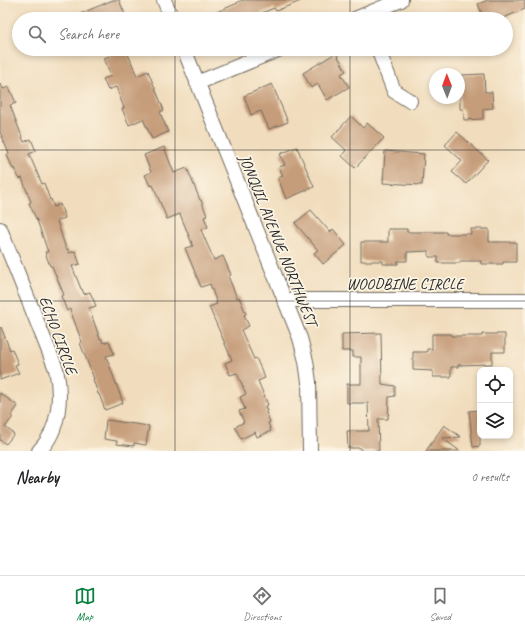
<!DOCTYPE html>
<style>
:root{--surface:#fff;--page:#f6f6f6;--text:#202124;--muted:#757577;--line:#e0e0e0;--accent:#0b8043}
body{margin:0;font-family:Caveat,sans-serif;background:var(--page);color:var(--text)}
.controls{position:absolute;right:12px;bottom:12px;display:grid;overflow:hidden;border-radius:8px;box-shadow:0 2px 6px #0003}
.controls button{width:36px;height:36px;display:grid;place-items:center;padding:0;border:0;border-bottom:1px solid var(--line);background:var(--surface);color:var(--text);font:20px sans-serif}
.compass{position:absolute;left:429px;top:68px;width:36px;height:36px;border-radius:50%;background:var(--surface);box-shadow:0 2px 6px #0003;rotate:359deg}
.list{margin:0;padding:0;list-style:none}
h2{display:flex;justify-content:space-between;align-items:center;height:52px;margin:0;padding:0 16px;font-size:17px}
h2 small{font-size:13px;font-weight:400;color:var(--muted)}
.icon{flex:none;width:22px;height:22px;fill:none;stroke:currentColor;stroke-width:2;stroke-linecap:round;stroke-linejoin:round}
.map{position:relative;flex:none;width:525px;height:451px;overflow:hidden}
.search{position:absolute;background:var(--surface);box-shadow:0 2px 6px #0003;left:12px;right:12px;top:12px;height:44px;display:flex;align-items:center;gap:10px;box-sizing:border-box;padding:0 14px;border-radius:22px;color:var(--muted);font-size:15px}
.sheet{height:124px;background:var(--surface)}
nav{display:flex;justify-content:space-around;align-items:center;box-sizing:border-box;height:56px;border-top:1px solid var(--line);background:var(--surface);font-size:11px;color:var(--muted)}
nav a{display:grid;justify-items:center;gap:2px}
nav .on{color:var(--accent)}
.map>svg:first-child{display:block}
.building{fill:#c69d7a}
.lines{fill:none;stroke-linecap:round;stroke-linejoin:round}
.minor-casing{stroke:#70695e;stroke-width:16}
.minor{stroke:#fff;stroke-width:14}
.grid{fill:none;stroke:#2b2b2b;stroke-width:1;stroke-opacity:0.55}
.labels{text-anchor:middle;stroke-width:3.5;stroke-linejoin:round;paint-order:stroke}
.street-label{font-size:16px;fill:#2b2b2b;stroke:#fcf5e5}
</style>
<div class="map">
<svg width="525" height="451" viewBox="0 0 525 451">
<rect width="100%" height="100%" fill="#fcf5e5"/>
<filter id="ink" filterUnits="userSpaceOnUse"><feTurbulence type="fractalNoise" baseFrequency=".025" numOctaves="2"/><feDisplacementMap in="SourceGraphic" scale="8" xChannelSelector="R" yChannelSelector="G"/><feConvolveMatrix kernelMatrix="1 2 1 2 8 2 1 2 1" color-interpolation-filters="sRGB"/></filter>
<filter id="wash" filterUnits="userSpaceOnUse"><feTurbulence type="fractalNoise" baseFrequency=".012" numOctaves="4" result="noise"/><feDisplacementMap in="SourceGraphic" scale="16" xChannelSelector="R" yChannelSelector="G"/><feGaussianBlur stdDeviation="0.9" result="paint"/><feColorMatrix in="noise" values="0 0 0 0 0 0 0 0 0 0 0 0 0 0 0 0 0 1.4 0 .05"/><feComposite in="paint" operator="in"/></filter>
<g filter="url(#wash)">
<rect width="100%" height="100%" fill="#f1ddbd"/>
<g id="blocks">
<path class="building" d="M113,0H119L127,19H68Z
M244,0H303L276,11L274,8L247,19H200L238,3L237,2Z
M488,0H525V9L501,19H484L478,4Z
M107,49H126L137,76L148,71L164,110L160,112L168,132L152,139L143,119L129,125L122,109L124,108L116,87L108,90L103,79L111,76L104,58L110,56Z
M336,53L346,71L341,74L349,87L327,100L318,84L311,88L303,73Z
M484,74L485,92H492L493,108L483,109V119L464,120L463,109H460V87H463L462,75Z
M0,83L3,89L9,87L16,103L10,105L24,142L31,139L36,151L29,154L42,184L44,183L50,200L51,199L54,207L60,204L65,218L57,221L66,249H68L69,253L75,251L80,264L72,266L81,289H82L84,294L90,292L96,306L89,308L100,339L101,338L103,343L109,341L114,354L106,356L123,403L105,410L99,394H98L93,379H94L80,343L82,342L72,315L70,309L67,311L61,296L64,295L52,266H50L45,252H48L37,220V221L29,203L31,202L22,178L19,179L15,168L13,169L7,155L9,154L0,132Z
M272,84L288,122L269,129L261,111L251,115L244,96Z
M351,116L363,128L367,123L384,138L355,168L342,156L346,150L332,137Z
M457,132L488,160L466,184L452,172L462,161L445,145Z
M164,147L174,173L187,168L200,200H201L207,216L204,217L208,227L201,230L214,260L223,256L231,275L228,276L237,298L239,297L246,314L244,315L249,326L241,330L254,359L256,358L265,378L258,381L268,405L265,406L267,411L266,412L270,422L268,423L271,431L257,437L255,432L241,439L235,427L244,422L239,411L245,409L240,397L246,394L237,373L230,375L225,363L232,360L209,307L217,304L210,284L201,287L185,248L193,246L180,214L167,219L153,185L150,186L145,175L151,172L144,155Z
M297,147L314,187L286,199L278,178L283,176L279,167L285,165L280,154Z
M385,151L424,154L422,185L383,183Z
M311,210L330,232L333,229L346,245L323,264L314,253L318,250L295,223Z
M388,229H407V232H446V234H471V229H489V242H516V262H503V264H481V261H460V263H438V257H429V251L407,252V261H398V264H383V261H361V242H388Z
M1,327L10,350L12,349L18,364L15,365L19,373L0,380V328Z
M381,333L382,384L395,386V396L389,397L388,419H378L379,451H361V448H348L347,431H369L368,403H347V384H361V357H353V351H342V334Z
M432,334H451V336H482V334H505V352H492V364L458,365V367H451V377H433V371L413,370V352H427V349H432Z
M0,393L18,406L11,416L13,417L5,427L14,434L6,444L0,440Z
M480,410V446L473,447L469,411Z
M106,420L149,426L146,445L134,443V446L117,444V441L104,439Z
M444,425L461,437L442,438L460,451H426Z"/>
</g>
</g>
<g filter="url(#ink)">
<use href="#blocks" fill-opacity="0" stroke="#70695e" stroke-width="1"/>
<g class="lines">
<g class="minor-casing">
<path id="minor" d="M164,0L172,19
M355,19L401,0
M184,49L300,338L306,361L309,382L310,451
M378,49L394,91L410,101
M197,83L280,49
M0,229L56,369C62,396 60,430 39,451
M284,300H525"/>
</g>
<use href="#minor" class="minor"/>
</g>
</g>
<path class="grid" d="M175,0V19M350,0V19M175,49V451M350,49V451M0,150H525M0,301H525"/>
<g class="labels">
<g class="street-label">
<text transform="translate(279 240) rotate(68)" y="6">JONQUIL AVENUE NORTHWEST</text>
<text x="405" y="289">WOODBINE CIRCLE</text>
<text transform="translate(59 335) rotate(70)" y="6">ECHO CIRCLE</text>
</g>
</g>
</svg>
<div class="controls">
<button><svg class="icon" aria-label="locate" viewBox="0 0 24 24"><circle cx="12" cy="12" r="6"/><path d="M12 2v4M12 18v4M2 12h4M18 12h4"/></svg></button>
<button><svg class="icon" aria-label="layers" viewBox="0 0 24 24"><path d="M12 4l9 5-9 5-9-5zM3 14l9 5 9-5"/></svg></button>
</div>
<svg class="compass" viewBox="-18 -18 36 36"><path d="M0-13l5 13h-10z" fill="#e53935"/><path d="M0 13l5-13h-10z" fill="#757577"/></svg>
<div class="search"><svg class="icon" aria-label="search" viewBox="0 0 24 24"><circle cx="10" cy="10" r="6"/><path d="M15 15l6 6"/></svg>Search here</div>
</div>
<section class="sheet">
<h2>Nearby<small>0 results</small></h2>
<ul class="list">
</ul>
</section>
<nav>
<a class="on"><svg class="icon" aria-label="map" viewBox="0 0 24 24"><path d="M3 6l6-2 6 2 6-2v14l-6 2-6-2-6 2zM9 4v14M15 6v14"/></svg>Map</a>
<a><svg class="icon" aria-label="directions" viewBox="0 0 24 24"><path d="M12 3l9 9-9 9-9-9zM9 14v-3h6M13 9l2 2-2 2"/></svg>Directions</a>
<a><svg class="icon" aria-label="saved" viewBox="0 0 24 24"><path d="M7 4h10v16l-5-4-5 4z"/></svg>Saved</a>
</nav>
